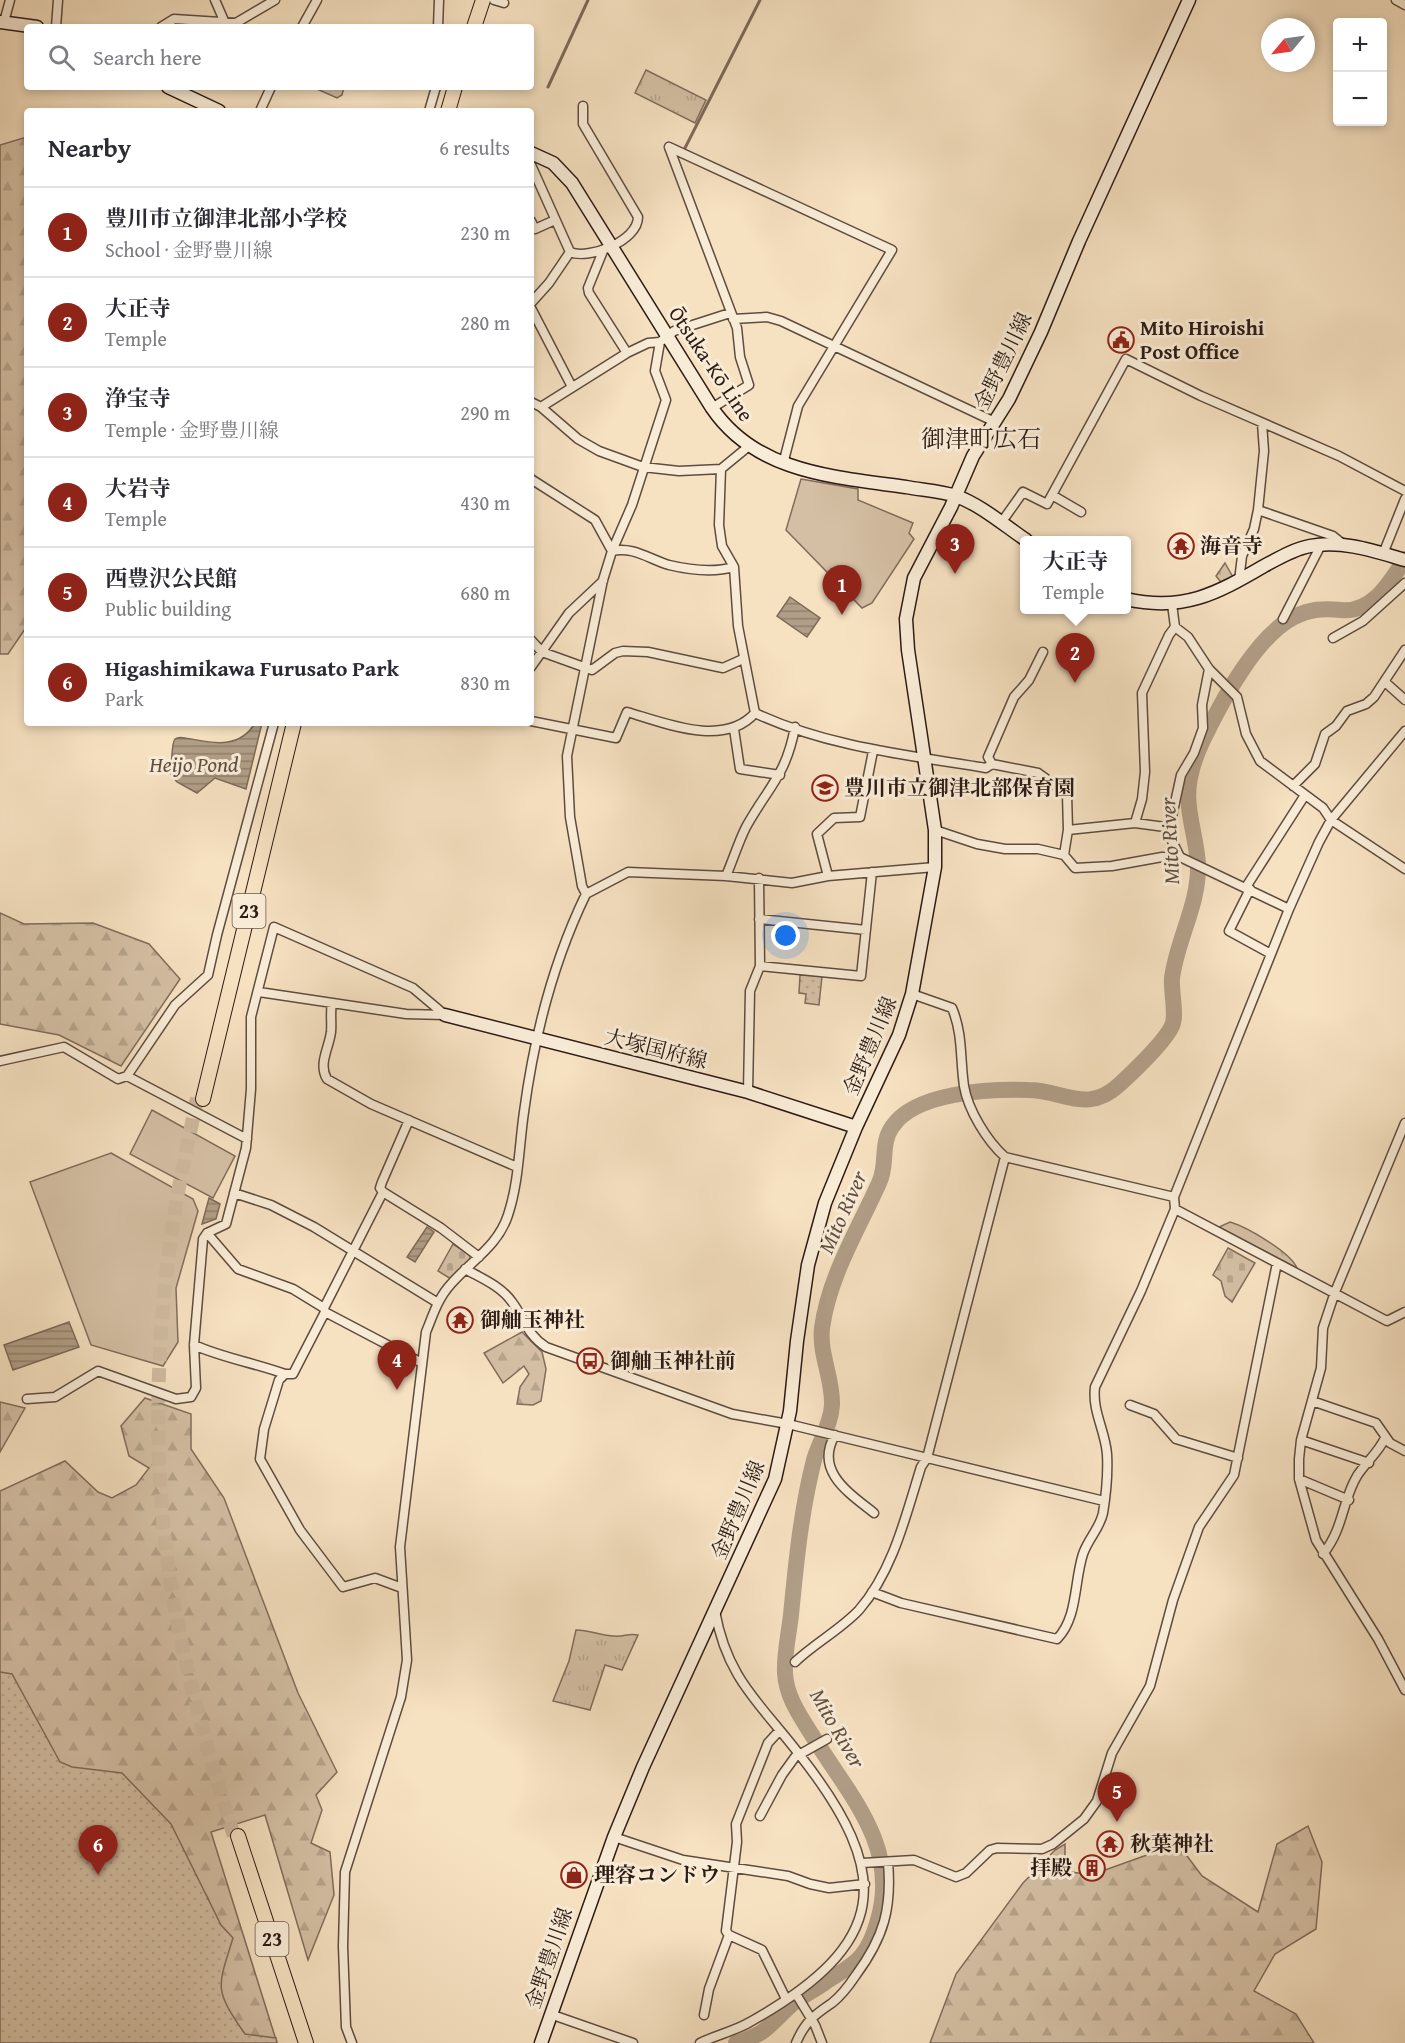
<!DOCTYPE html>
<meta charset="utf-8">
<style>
:root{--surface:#fff;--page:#f2f2f3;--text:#2b2b33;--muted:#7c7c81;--line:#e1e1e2;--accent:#8f2418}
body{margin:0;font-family:"Gentium Book Plus","Noto Serif JP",serif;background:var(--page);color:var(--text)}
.controls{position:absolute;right:18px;top:18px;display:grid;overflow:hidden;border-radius:6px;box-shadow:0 3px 9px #0003}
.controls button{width:54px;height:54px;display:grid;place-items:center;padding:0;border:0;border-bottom:2px solid var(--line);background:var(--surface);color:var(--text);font:30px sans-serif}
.compass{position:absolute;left:1261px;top:18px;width:54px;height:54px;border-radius:50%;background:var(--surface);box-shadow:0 3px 9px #0003;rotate:241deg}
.you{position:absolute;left:786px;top:936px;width:21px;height:21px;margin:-15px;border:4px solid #fff;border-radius:50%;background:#1a73e8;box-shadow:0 0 0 9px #1a73e833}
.badge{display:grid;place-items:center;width:39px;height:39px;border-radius:50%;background:var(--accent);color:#fff;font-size:20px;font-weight:700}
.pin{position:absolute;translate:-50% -50px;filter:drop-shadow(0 2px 3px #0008)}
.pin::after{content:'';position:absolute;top:32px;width:21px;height:18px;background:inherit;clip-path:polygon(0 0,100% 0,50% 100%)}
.popup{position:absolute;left:1020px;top:536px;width:111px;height:78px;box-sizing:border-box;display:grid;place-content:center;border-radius:6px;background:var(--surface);filter:drop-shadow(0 2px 4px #0005);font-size:20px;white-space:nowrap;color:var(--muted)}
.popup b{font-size:22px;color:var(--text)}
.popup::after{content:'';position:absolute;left:50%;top:100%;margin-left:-12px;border:12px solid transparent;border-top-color:var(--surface)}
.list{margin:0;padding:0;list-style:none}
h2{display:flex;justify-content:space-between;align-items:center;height:78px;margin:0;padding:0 24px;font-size:26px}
h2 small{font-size:20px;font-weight:400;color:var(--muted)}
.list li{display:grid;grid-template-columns:39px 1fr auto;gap:18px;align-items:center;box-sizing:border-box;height:90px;padding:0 24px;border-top:2px solid var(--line)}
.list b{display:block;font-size:22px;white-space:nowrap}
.list p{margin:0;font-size:20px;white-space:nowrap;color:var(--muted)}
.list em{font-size:20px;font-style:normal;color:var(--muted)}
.icon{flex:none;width:33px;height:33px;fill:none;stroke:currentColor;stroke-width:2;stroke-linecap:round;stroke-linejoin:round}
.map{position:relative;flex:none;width:1405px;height:2043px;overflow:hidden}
.search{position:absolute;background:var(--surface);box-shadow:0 3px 9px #0003;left:24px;top:24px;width:510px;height:66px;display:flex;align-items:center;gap:15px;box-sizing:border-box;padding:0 21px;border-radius:6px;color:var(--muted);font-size:22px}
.panel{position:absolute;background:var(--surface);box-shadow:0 3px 9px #0003;left:24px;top:108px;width:510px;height:618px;border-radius:6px}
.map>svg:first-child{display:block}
.grass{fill:url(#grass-tufts);stroke:#806d5c;stroke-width:1.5}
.forest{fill:url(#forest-firs);stroke:#806d5c;stroke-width:1.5}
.cemetery{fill:url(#cemetery-stones);stroke:#806d5c;stroke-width:1.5}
.park{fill:url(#park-dots);stroke:#806d5c;stroke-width:1.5}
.pitch{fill:#d4bfa4;stroke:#806d5c;stroke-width:1.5}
.water{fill:url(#water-rules);stroke:#7c6a59;stroke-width:1.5}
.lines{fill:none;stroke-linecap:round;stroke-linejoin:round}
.stream{stroke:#7c6a59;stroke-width:3}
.river{stroke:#b19e87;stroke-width:16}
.trunk-tunnel{stroke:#ceb99f;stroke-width:14;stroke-dasharray:14 7;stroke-linecap:butt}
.minor-casing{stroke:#5e4c40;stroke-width:11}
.secondary-casing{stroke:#2c1b15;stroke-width:15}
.trunk-casing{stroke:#2c1b15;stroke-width:16}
.minor{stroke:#f9ecd7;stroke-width:8}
.secondary{stroke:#f9ecd7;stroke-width:12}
.trunk{stroke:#f6e1c1;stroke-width:14}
.labels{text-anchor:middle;stroke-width:6;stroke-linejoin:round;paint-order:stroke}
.shield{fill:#f9ecd7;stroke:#6a5a4f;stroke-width:1.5}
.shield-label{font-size:20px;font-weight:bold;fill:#2c1b15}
.poi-label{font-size:21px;font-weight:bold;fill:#2c1b15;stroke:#f9ecd7;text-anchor:start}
.street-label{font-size:21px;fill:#2c1b15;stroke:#f9ecd7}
.water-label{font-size:22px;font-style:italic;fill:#614f43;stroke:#f9ecd7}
.quarter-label{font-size:24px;fill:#2c1b15;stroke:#f9ecd7}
</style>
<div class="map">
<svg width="1405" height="2043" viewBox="0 0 1405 2043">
<defs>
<pattern id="grass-tufts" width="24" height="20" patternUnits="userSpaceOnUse" patternTransform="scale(1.5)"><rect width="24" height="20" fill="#d4bfa4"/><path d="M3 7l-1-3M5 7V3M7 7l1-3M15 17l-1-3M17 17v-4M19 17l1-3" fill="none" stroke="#b6a48c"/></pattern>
<pattern id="forest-firs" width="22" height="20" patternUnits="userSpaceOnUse" patternTransform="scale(1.5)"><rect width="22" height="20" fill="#d4bfa4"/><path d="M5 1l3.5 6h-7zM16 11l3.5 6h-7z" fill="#b6a48c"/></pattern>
<pattern id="cemetery-stones" width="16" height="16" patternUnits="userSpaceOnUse" patternTransform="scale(1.5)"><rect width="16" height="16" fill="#d4bfa4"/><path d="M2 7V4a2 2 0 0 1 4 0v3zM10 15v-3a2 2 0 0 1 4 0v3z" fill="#b6a48c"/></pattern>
<pattern id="park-dots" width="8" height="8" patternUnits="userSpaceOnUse" patternTransform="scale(1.5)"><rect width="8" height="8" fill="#d4bfa4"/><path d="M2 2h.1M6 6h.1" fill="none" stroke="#b6a48c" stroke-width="1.8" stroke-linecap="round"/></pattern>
<pattern id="water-rules" width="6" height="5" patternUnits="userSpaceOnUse" patternTransform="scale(1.5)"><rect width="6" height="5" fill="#b19e87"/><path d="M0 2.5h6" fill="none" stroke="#90806d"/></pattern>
</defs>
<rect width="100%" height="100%" fill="#f6e1c1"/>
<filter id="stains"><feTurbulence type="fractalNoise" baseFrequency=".00333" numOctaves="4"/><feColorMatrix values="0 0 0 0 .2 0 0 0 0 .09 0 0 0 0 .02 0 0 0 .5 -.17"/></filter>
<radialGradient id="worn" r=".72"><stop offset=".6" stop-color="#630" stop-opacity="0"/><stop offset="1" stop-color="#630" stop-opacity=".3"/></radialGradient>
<path class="grass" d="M646,70L706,100L695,123L635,93Z
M300,87H344L342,95L337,98L317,89Z
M1230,1222C1247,1227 1290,1252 1297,1268L1219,1227Z
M576,1630C590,1630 601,1636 614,1636C624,1637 628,1633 638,1635L622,1670L605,1665L590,1710L553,1701L569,1661Z"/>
<path class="forest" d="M27,137V626L8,654H0V145Z
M0,913L24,924L93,923L149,944L180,979L121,1066L59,1035L0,1024Z
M522,1332L542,1352L546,1369L541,1401L533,1405L517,1404L520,1387L529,1374L524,1366L503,1383L484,1353Z
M145,1398L191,1414V1449L224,1498L298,1693L337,1772L316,1795L322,1810L311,1843L330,1852L334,1895L308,1960L265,1815L211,1832L277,2043L0,2004V1491L65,1461L98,1492L112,1498L136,1485L149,1468L129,1456L121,1426Z
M0,1402L25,1408L0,1452Z
M1308,1826L1322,1862L1316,1929L1275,1954L1254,1991L1296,2014L1314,2043H930L956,1974L1023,1883L1055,1850L1065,1844V1871L1091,1875L1178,1844L1202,1876L1258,1912L1277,1844Z"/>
<path class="cemetery" d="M1225,563L1234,579L1223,585L1216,576Z
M453,1244L470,1255V1259L451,1279L438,1271Z
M1228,1248L1255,1263L1232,1302L1225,1296L1221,1281L1213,1275Z"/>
<path class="park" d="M800,975L822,976L819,1005L805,1003L806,994L799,993Z
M0,1672L12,1674L60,1762L72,1767L122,1773L171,1824L221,1925L233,1938C217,1989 214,1989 245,2034L276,2038L277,2043H0Z"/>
<path class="pitch" d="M801,479L858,489V500L913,523L909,533L914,539L872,603L862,608L786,530Z
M152,1110L235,1156L213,1198L130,1154Z
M111,1153L193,1199L198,1211L176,1288L178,1342L163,1366L91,1345L30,1182Z"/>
<path class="water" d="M790,597L820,618L807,637L777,616Z
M255,723H262L246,789L215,778L197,793L177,782L171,775C171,769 172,741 175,739C185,731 233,761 255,723Z
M209,1198L220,1204L216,1219L202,1224Z
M427,1227L434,1232L415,1262L407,1257Z
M69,1322L79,1347L13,1370L4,1345Z"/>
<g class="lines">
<path class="stream" d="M548,87L588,0
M685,148L760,0"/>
<path class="river" d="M736,2043C768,2033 767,2027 791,2005C800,1997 813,1991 823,1984C835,1975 853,1967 862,1955C870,1945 875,1931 878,1920C900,1846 848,1794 812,1735C800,1716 786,1696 785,1673C784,1654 789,1633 791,1615C796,1563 801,1511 814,1460C819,1442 831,1425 832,1405C833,1379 819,1354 822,1328C829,1276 858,1230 879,1183C888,1165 880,1144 892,1127C915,1092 989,1089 1028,1090C1064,1090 1087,1115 1120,1084C1134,1071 1164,1043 1172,1026C1177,1015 1171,993 1172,978C1177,940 1199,904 1198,865C1197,845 1191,826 1189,807C1185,781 1195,755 1207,732C1224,697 1258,635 1294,617C1310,609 1323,608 1341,610C1373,613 1390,582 1405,559"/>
<path class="trunk-tunnel" d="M197,1098C190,1135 181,1172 175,1210C156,1328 152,1453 169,1572C182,1662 207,1749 234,1836"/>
<g class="minor-casing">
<path id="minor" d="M215,0L225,23
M494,0L504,3
M1396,0L1405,5
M4,22L10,0
M56,27L58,0
M161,27L174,19L236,23L275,0
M302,27L317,0
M438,27L439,0
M260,111L271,87
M429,111L436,87
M669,147L892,250L798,406L783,464
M669,147L737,328L740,357L749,385L712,408
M531,165L570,252C589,260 638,241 638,217L583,124V106
M531,221L535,229L555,220
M603,251L588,288L589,293L627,353
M531,303L549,283L570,252
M531,308L572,387
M733,319L767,317L781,321L995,422
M531,402L541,407L578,439L599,451L643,467L679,471L721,469L749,446
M541,407L627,353L648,343L660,342L674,331L730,313
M721,469L719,525L722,546L734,567L738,626L755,713C828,747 907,755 986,768L992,764L1038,773L1067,794L1068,830L1064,855
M531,479L595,520L612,551C633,546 649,559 669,565C690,570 713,573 734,567
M1052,495L1081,512
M1258,510L1333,536L1343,544
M1001,523L1023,492L1047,504L1126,359L1201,396L1339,456L1405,491
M1383,554L1405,499
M1239,581L1242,556L1254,529L1258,510L1264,451L1262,423
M1283,619L1321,545
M1175,627L1188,637L1209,669L1237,697L1246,734L1260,761L1323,808L1331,820L1405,869
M1333,638L1363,621L1405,583
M531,640L542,652L592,670L615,653L623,651L648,652L723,668L743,659
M531,667L569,613L603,581
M1385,682L1405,700
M531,721L616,738L627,712C665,723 724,748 755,713
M734,729L740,769L780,775
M992,764L988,757L1014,697L1029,680L1043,652
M1293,786L1315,764L1325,734L1336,726L1347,711L1366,704L1374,697L1405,650
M1135,823L1142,799L1145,772L1142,693L1169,635L1175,627L1172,604
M935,830L977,844L1005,849H1038L1064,855L1075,868L1112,866L1162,857H1180L1289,909
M1068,830L1135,823L1165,827L1180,857
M1169,830L1181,775L1194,753L1203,728L1202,705L1209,669
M726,876C733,860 738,843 746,827C768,787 786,776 795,727
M828,876L817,834L834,818L860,817L873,751
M1246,887L1305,795
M1250,889L1229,931L1271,954
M586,894L628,872L726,876L792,883L828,876L935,867
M759,919L866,930
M760,966L861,976L872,872
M259,992L406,1014L445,1015
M912,994L952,1008C963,1034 960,1059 964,1086C968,1110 987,1141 1005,1157L1174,1197
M332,1003C330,1013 332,1022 331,1032C329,1048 318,1064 327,1079L371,1104L517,1167
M0,1061L64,1047L118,1079L127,1076L175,1005L208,975L217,935L274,723
M127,1076L247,1139
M748,1092L750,991L760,966L759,878
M1405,1123L1335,1292L1323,1328L1321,1368L1301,1440L1299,1459V1479L1316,1540L1378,1639L1405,1690
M383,1192L441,1228L479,1257
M234,1193L271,1205L314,1227L438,1303
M1175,1209L1387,1321L1405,1312
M207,1233L238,1269L293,1289L324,1308
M465,1269C481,1278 501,1286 512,1302C525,1319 527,1335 546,1347L732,1414L788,1424L1104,1501
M325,1312L420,1362
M194,1345C223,1358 255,1363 285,1374
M27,1399L55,1397L98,1371L176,1399L191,1397L196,1388L194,1345L203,1239L207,1233L226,1224L246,1148L251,1089V1017L274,927L413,988L445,1015
M1312,1401L1376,1423L1390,1443L1405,1451
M1130,1405L1154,1414L1176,1439L1238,1458
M835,1435C814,1471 849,1493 874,1513
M1301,1440L1369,1463
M1299,1479L1349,1500
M1323,1554C1344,1528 1342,1501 1357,1476C1366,1462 1378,1453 1385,1438
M402,1588L375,1578L343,1587L300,1530L260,1459L264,1429L279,1380L285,1374H293L325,1312L324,1308L383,1192L380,1188L382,1182L409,1120
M872,1592L901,1603L1057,1639C1078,1618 1074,1581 1083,1554C1088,1539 1100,1528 1103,1513C1106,1495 1108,1472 1107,1454C1105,1430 1092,1411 1095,1387L1141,1291L1175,1209L1174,1197L1289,909L1319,842L1331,820L1405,731
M795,1662C815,1643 840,1630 859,1610C893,1571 906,1515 921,1467L927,1458L1005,1157
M760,1816L782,1775L795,1757L827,1739
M614,1837L683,1860L788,1876L810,1884L829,1888L865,1884
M862,1863L914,1860L956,1877L966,1873L990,1850L997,1848L1042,1849L1053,1844L1084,1819L1097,1801L1112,1753L1150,1686L1173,1600L1199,1527L1234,1475L1277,1263
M729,1935L762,1950L786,1999
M796,1994L815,2025L822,2043
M550,2014L633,2043
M704,2015L709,1989L729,1935L726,1931L737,1842L736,1824L768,1743L779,1731
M352,2043L346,2027L343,1946L345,1872L401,1697L407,1660L400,1547L426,1332C433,1315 438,1298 451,1284C471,1261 498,1246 508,1215C519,1182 519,1146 524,1112C534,1037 553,962 586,894L582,886L570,817L567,756L603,580L612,551L632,505L666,400L655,371L660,342
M700,2043C716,2035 735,2031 750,2022C889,1944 895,1876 799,1754C760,1703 727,1679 715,1611
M796,2043C805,2022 814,2015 832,2003C841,1996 850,1984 856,1975C884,1937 892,1908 888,1862"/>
</g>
<g class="secondary-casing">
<path id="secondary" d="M0,22L37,27
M168,87L219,111
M531,153L553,163L572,183L712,408C756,473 835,477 906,487C922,490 940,491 956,496C981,505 1004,525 1026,540
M1126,599C1183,612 1216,594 1264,566C1279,558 1294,549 1310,546C1343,540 1374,551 1405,560
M445,1015L748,1092L856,1127
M541,2043L614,1837L643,1767L775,1479L790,1411L797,1341L808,1265L825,1203L856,1127L899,1035L912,994L935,867V830L908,650L906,619L914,578L951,507L973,456L1009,399L1041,332L1079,241L1189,0"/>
</g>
<g class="trunk-casing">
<path id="trunk" d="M474,27L483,0
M448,111L455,87
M203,1099L294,723
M238,1836L306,2043"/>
</g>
<use href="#minor" class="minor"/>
<use href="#secondary" class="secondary"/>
<use href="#trunk" class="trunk"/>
</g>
<defs>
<g id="civic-ring" transform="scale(1.35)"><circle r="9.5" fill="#f9ecd7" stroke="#8f2418" stroke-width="1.5"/><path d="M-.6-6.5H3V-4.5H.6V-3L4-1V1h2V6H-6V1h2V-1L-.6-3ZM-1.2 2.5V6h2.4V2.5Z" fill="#8f2418"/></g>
<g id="temple-ring" transform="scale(1.35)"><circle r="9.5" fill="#f9ecd7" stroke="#8f2418" stroke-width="1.5"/><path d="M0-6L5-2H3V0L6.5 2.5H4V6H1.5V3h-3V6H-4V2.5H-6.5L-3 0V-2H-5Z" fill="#8f2418"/></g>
<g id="school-ring" transform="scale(1.35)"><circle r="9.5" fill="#f9ecd7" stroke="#8f2418" stroke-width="1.5"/><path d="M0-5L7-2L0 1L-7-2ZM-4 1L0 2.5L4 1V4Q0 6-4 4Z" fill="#8f2418"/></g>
<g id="bus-ring" transform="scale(1.35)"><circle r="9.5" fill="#f9ecd7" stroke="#8f2418" stroke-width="1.5"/><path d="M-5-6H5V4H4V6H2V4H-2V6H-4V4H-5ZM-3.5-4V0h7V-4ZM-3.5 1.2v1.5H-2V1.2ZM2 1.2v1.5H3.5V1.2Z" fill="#8f2418"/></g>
<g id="building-ring" transform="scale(1.35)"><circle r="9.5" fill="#f9ecd7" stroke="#8f2418" stroke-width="1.5"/><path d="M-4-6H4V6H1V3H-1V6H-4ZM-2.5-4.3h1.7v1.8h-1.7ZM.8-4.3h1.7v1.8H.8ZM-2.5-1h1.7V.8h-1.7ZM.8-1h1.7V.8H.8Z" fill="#8f2418"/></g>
<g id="shop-ring" transform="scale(1.35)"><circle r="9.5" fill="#f9ecd7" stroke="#8f2418" stroke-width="1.5"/><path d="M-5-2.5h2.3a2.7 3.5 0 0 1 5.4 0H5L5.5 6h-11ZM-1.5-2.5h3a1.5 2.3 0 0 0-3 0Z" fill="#8f2418"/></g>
</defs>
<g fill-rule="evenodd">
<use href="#civic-ring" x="1121" y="340"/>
<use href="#temple-ring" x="1181" y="546"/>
<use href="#school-ring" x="825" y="788"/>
<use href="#temple-ring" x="460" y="1320"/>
<use href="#bus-ring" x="590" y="1361"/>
<use href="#temple-ring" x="1110" y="1844"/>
<use href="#building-ring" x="1092" y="1868"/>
<use href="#shop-ring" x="574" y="1875"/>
</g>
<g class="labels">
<g class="shield">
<rect x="232.5" y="894" width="33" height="34" rx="4.5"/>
<rect x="255.5" y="1922" width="33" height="34" rx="4.5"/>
</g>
<g class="shield-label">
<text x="249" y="918">23</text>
<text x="272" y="1946">23</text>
</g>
<g class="poi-label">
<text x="1140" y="335">Mito Hiroishi<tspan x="1140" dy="24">Post Office</tspan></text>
<text x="1200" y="553">海音寺</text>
<text x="844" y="795">豊川市立御津北部保育園</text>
<text x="480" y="1327">御舳玉神社</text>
<text x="610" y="1368">御舳玉神社前</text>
<text x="1130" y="1851">秋葉神社</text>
<text x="1072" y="1875" text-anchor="end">拝殿</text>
<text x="594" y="1882">理容コンドウ</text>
</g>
<g class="street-label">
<text transform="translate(1003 361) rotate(-64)" y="7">金野豊川線</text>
<text transform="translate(711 364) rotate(56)" y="7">Ōtsuka-Kō Line</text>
<text transform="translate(870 1046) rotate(-67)" y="7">金野豊川線</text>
<text transform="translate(656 1049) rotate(14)" y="7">大塚国府線</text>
<text transform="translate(738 1510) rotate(-67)" y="7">金野豊川線</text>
<text transform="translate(549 1958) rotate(-71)" y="7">金野豊川線</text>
</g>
<g class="water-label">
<text x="194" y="772">Heijo Pond</text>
<text transform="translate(1169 841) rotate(-93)" y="8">Mito River</text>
<text transform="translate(842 1212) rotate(-66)" y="8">Mito River</text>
<text transform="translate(838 1728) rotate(60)" y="8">Mito River</text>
</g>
<g class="quarter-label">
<text x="981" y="447">御津町広石</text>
</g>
</g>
<rect width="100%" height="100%" filter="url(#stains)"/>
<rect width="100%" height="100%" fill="url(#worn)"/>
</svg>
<div class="controls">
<button>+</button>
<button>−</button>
</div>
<svg class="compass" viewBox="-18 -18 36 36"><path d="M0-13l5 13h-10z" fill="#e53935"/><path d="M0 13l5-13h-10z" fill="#7c7c81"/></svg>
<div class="you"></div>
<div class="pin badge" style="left:842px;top:615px">1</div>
<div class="pin badge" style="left:1075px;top:683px">2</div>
<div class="popup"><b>大正寺</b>Temple</div>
<div class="pin badge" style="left:955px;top:574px">3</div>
<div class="pin badge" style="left:397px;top:1390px">4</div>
<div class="pin badge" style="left:1117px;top:1822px">5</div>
<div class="pin badge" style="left:98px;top:1875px">6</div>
<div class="search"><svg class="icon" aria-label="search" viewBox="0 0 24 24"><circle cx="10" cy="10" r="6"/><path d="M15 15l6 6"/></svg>Search here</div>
<section class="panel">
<h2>Nearby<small>6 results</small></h2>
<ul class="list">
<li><span class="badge">1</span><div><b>豊川市立御津北部小学校</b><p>School · 金野豊川線</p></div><em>230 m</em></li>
<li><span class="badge">2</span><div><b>大正寺</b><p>Temple</p></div><em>280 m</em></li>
<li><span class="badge">3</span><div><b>浄宝寺</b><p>Temple · 金野豊川線</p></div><em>290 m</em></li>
<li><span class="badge">4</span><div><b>大岩寺</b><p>Temple</p></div><em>430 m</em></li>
<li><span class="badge">5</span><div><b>西豊沢公民館</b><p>Public building</p></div><em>680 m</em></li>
<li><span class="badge">6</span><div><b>Higashimikawa Furusato Park</b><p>Park</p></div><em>830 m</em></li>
</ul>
</section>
</div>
